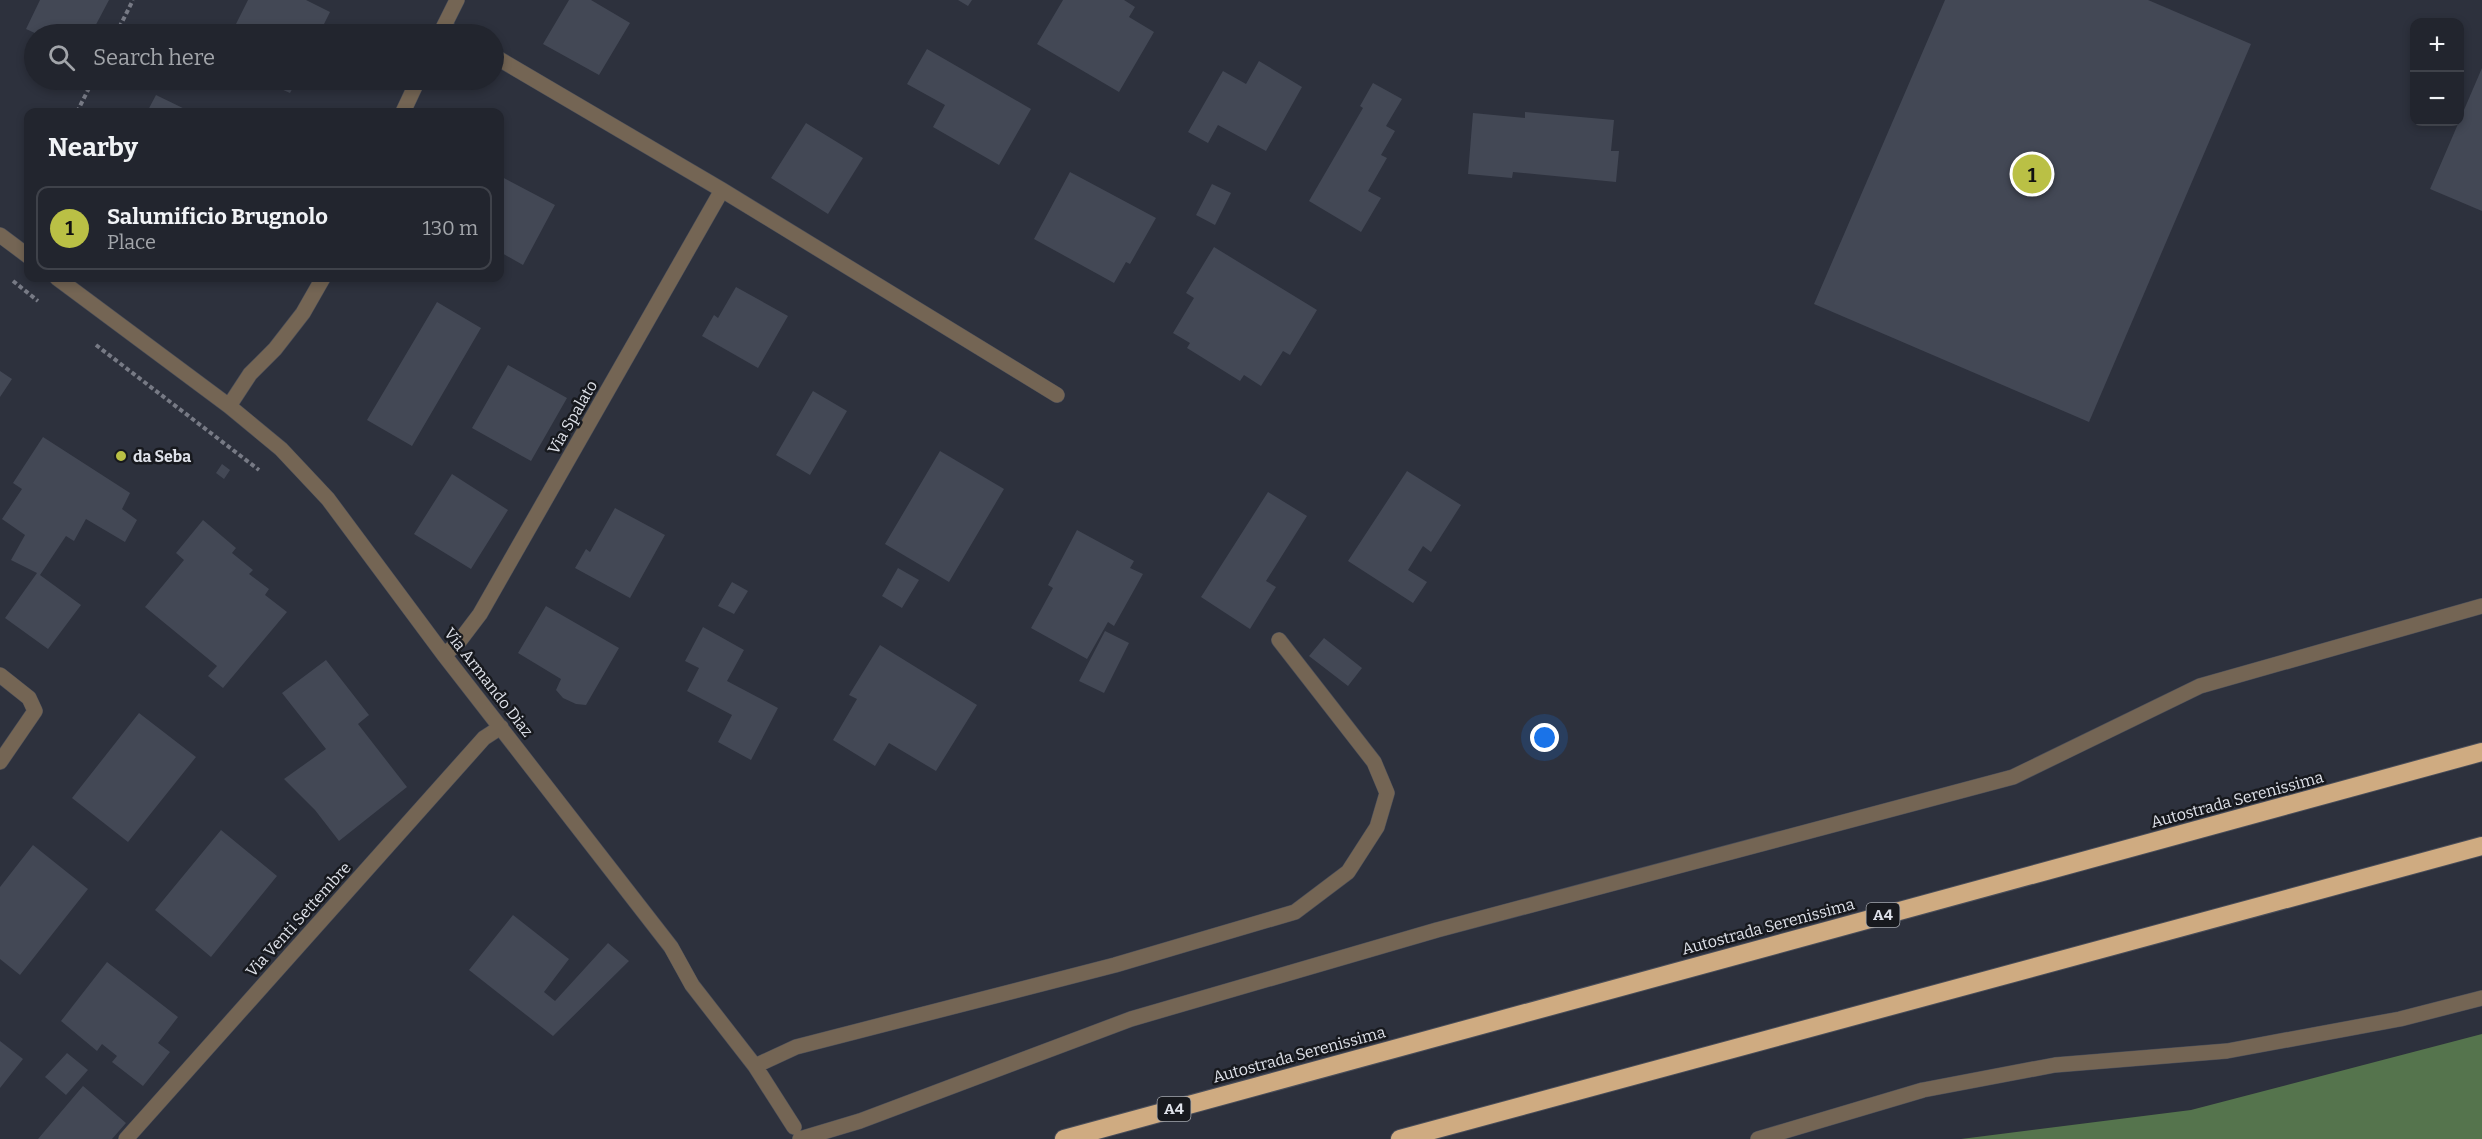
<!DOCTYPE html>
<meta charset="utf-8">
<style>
:root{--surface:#22252e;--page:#2e313a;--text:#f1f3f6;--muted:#a2a5aa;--line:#3f424a;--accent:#bac045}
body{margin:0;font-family:Bitter,serif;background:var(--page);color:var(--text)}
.controls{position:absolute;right:18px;top:18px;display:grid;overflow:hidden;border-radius:12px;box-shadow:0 3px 9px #0003}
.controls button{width:54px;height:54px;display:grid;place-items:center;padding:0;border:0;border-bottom:2px solid var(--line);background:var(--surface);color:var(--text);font:30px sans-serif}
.you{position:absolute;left:1545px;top:738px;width:21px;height:21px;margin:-15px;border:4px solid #fff;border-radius:50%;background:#1a73e8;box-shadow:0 0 0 9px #1a73e833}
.badge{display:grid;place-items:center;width:39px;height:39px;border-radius:50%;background:var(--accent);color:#111;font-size:20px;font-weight:700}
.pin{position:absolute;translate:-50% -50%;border:3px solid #fff;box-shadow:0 2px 6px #0006}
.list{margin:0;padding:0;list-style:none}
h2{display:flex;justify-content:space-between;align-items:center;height:78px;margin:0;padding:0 24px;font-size:26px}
h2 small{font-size:20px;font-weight:400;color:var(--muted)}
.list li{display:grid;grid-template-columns:39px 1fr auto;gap:18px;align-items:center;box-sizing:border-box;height:84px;margin:0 12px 12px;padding:0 12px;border:2px solid var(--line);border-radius:12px}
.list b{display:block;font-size:22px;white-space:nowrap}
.list p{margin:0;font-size:20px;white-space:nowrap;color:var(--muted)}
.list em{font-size:20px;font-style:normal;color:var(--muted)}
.icon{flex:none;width:33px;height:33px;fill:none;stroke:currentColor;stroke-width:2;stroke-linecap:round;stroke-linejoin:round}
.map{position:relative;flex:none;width:2482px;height:1139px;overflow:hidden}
.search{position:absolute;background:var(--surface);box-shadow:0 3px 9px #0003;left:24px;top:24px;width:480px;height:66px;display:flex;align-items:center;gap:15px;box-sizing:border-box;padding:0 21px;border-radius:33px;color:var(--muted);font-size:22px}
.panel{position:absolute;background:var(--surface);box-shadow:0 3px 9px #0003;left:24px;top:108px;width:480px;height:174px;border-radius:12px}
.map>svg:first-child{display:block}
.forest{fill:#55744d}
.building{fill:#434855}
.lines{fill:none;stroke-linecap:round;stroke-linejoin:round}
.minor-casing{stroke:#494d59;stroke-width:16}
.highway-casing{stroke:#494d59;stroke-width:20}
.path{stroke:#777a85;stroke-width:4;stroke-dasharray:4.5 3;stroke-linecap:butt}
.minor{stroke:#746554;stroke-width:15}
.highway{stroke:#cfab81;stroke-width:18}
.poi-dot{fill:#bac045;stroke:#17191e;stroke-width:2}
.labels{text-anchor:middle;stroke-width:5;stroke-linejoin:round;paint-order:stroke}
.shield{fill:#17191e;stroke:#a3a6ad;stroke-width:1.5}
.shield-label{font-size:15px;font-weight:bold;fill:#dfe2ea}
.street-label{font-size:16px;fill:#dfe2ea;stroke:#17191e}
.poi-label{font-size:16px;font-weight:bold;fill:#dfe2ea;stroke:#17191e;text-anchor:start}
</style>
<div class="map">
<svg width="2482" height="1139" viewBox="0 0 2482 1139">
<rect width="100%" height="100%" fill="#2d313d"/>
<path class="forest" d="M2482,1034V1139H1961L2191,1110Z"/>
<path class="building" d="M40,0H109L91,34H37L26,29Z
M248,0H306L330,12L319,34H231Z
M569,0H591L630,23L599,75L543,44Z
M958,0H972L968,6Z
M1063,0H1124L1135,7L1129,17L1154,32L1119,92L1037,44Z
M1945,0H2148L2251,44L2089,422L1814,304Z
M927,49L1031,109L999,165L933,127L945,105L907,84Z
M1259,61L1302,87L1266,151L1218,125L1208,143L1188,132L1223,71L1246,84Z
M2482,68V211L2430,189Z
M261,80H297L290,93Z
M1373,83L1402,99L1386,126L1395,131L1381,155L1387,158L1368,191L1381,198L1361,232L1309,201L1363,108L1360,106Z
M156,95L191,112H147Z
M1525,112L1614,120L1611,151H1619L1616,182L1513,172L1512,178L1468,174L1473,113L1525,118Z
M806,123L863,158L828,214L771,178Z
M1070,172L1156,218L1130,264L1126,262L1114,283L1034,239Z
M500,176L555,205L523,265L500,252Z
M1212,184L1231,193L1215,225L1196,215Z
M1214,247L1317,310L1290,355L1283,351L1261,386L1244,375L1240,381L1187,348L1190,343L1173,333L1194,298L1186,293Z
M736,287L788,316L758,368L702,336L714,315L718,318Z
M437,302L481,328L412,446L367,420Z
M508,365L567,398L531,461L472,428Z
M0,371L12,379L0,397Z
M813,391L847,411L810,475L776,455Z
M43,437L130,493L122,509L137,520L125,542L86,519L74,541L66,536L40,575L81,605L48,649L5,618L37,573L11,560L25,535L2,519L22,489L13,483Z
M940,451L1004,489L949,582L885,544Z
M222,464L230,470L224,479L216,473Z
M1407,471L1461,505L1431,552L1423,546L1408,570L1427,582L1413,603L1348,561Z
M452,474L508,510L471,569L414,534Z
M1268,492L1307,516L1266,581L1276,587L1250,629L1201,597Z
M615,508L665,535L630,598L575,568L586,549L590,552Z
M203,520L236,548L232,553L253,570L249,574L269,589L265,595L287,612L223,688L208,676L217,666L145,607L184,560L176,553Z
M1077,530L1134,561L1130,568L1143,574L1114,626L1108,622L1087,659L1031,628L1053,588L1048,585Z
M898,568L919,580L902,608L882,596Z
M732,582L748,591L734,614L718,606Z
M546,606L619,648L586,705L576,704L563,698L556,690L561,679L518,653Z
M703,627L744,650L727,681L778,708L751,760L718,742L732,715L687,691L699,668L685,661Z
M1105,631L1129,643L1104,693L1079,681Z
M1324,638L1362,668L1348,686L1309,656Z
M880,645L977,705L936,771L889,743L875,766L833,740L857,699L849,695Z
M326,660L369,715L358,724L407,787L339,841L315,810L284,779L326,749L282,693Z
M139,713L196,757L128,842L72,798Z
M221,830L277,876L211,957L155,910Z
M33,845L88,889L20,975L0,959V887Z
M513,915L569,959L544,992L555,1001L608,943L629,961L553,1036L469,970Z
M107,962L178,1017L158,1043L170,1052L143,1086L112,1062L117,1056L102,1044L97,1051L61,1021Z
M0,1041L23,1059L0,1088Z
M67,1053L88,1070L66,1095L45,1077Z
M83,1086L126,1123L112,1139H38Z"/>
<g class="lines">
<g class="minor-casing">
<path id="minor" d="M444,27L457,34
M440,34L457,0
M494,56L722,190L1057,395
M403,112L418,80
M0,235L28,256
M57,278L229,406L281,449L328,499L444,655L671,947L692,985L755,1066L794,1127
M229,406L250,374L275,349L303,313L323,278
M444,655L458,643L480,614L722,190
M0,675L29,698L35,711L0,762
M755,1066L796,1047L1115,965L1295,912L1348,872L1377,827L1387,793L1374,762L1279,640
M126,1139L484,738L501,727
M800,1139L860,1121L1131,1019L1437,930L2013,777L2200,686L2482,606
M1758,1139L1923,1090L2055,1065L2227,1051L2400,1019L2482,998"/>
</g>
<g class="highway-casing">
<path id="highway" d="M1064,1139L2482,752
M1400,1139L2482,846"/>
</g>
<path class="path" d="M116,34L133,0
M77,112L93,80
M26,214L28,208
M13,281L38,301
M96,345L259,470"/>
<use href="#minor" class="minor"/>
<use href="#highway" class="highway"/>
</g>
<circle class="poi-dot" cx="121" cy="456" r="6"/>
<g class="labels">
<g class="shield">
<rect x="1866.5" y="903" width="33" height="24" rx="4.5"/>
<rect x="1157.5" y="1097" width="33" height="24" rx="4.5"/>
</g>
<g class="shield-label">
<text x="1883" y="920">A4</text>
<text x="1174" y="1114">A4</text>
</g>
<g class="street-label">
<text transform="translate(572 417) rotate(-60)" y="6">Via Spalato</text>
<text transform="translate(489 682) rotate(52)" y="6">Via Armando Diaz</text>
<text transform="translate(2237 799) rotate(-15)" y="6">Autostrada Serenissima</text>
<text transform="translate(298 919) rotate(-48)" y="6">Via Venti Settembre</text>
<text transform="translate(1768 926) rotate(-15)" y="6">Autostrada Serenissima</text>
<text transform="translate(1299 1054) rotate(-15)" y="6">Autostrada Serenissima</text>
</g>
<g class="poi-label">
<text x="133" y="462">da Seba</text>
</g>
</g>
</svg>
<div class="controls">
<button>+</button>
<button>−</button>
</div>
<div class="you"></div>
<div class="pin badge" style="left:2032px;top:174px">1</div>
<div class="search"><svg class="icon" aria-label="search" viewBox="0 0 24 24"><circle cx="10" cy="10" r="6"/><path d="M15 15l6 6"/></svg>Search here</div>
<section class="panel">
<h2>Nearby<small></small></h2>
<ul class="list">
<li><span class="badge">1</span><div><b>Salumificio Brugnolo</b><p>Place</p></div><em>130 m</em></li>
</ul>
</section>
</div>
